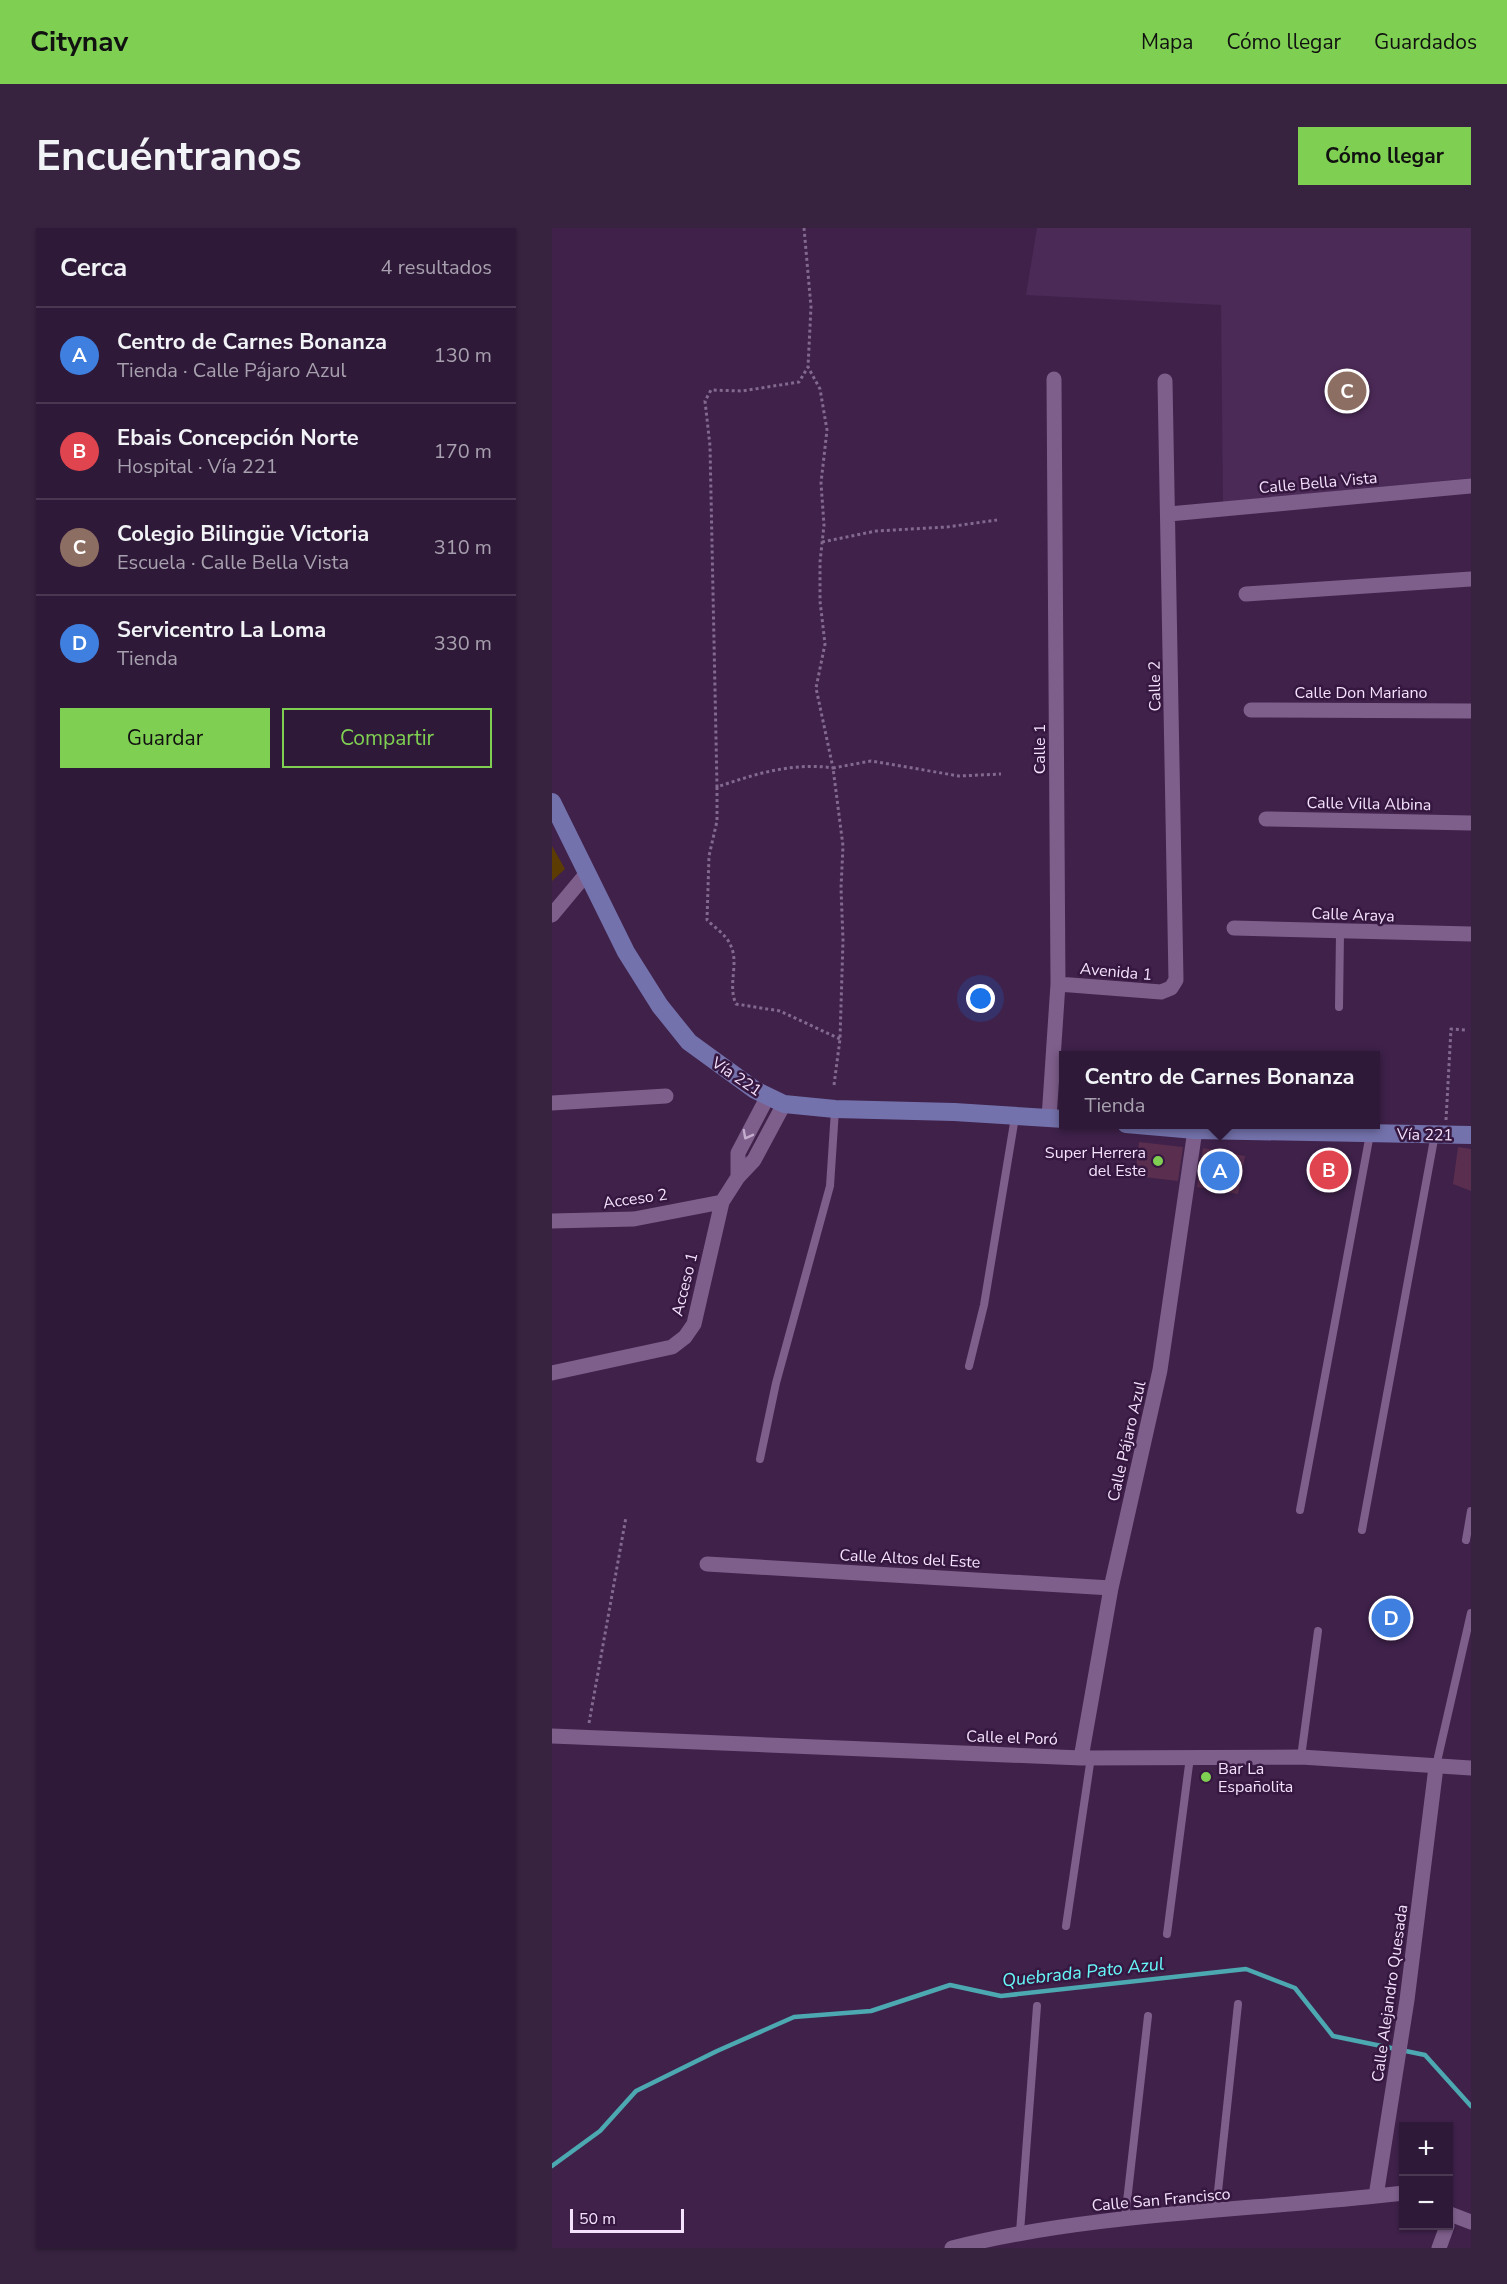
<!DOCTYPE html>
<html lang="es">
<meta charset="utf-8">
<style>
:root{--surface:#2f1938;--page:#372240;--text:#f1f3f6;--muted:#a7a0ae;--line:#4a3853;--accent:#7fd052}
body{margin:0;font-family:"Nunito Sans",sans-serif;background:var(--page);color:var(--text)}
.controls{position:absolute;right:18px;bottom:18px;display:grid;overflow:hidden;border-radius:0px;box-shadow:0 2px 4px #0004}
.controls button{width:54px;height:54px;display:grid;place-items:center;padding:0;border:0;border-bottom:2px solid var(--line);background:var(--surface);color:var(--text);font:30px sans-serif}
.scale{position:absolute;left:18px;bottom:15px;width:114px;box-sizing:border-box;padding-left:6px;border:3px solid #f4e2fc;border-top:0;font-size:16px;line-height:21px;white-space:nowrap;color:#f4e2fc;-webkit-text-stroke:4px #351740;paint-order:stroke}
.you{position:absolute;left:429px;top:771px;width:21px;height:21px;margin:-15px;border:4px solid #fff;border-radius:50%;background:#1a73e8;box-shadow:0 0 0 9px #1a73e833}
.badge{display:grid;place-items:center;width:39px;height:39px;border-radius:50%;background:var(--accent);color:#fff;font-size:20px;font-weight:700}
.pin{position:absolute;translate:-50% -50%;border:3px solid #fff;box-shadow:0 2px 6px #0006}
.popup{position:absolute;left:507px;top:823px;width:321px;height:78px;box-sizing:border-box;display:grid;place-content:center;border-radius:0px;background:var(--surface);filter:drop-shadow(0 2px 4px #0005);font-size:20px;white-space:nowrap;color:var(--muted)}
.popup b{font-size:22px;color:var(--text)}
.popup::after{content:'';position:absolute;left:50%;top:100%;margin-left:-12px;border:12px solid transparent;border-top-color:var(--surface)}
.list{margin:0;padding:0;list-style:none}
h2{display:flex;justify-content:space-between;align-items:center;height:78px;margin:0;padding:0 24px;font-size:26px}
h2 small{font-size:20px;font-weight:400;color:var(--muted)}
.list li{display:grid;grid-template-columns:39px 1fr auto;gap:18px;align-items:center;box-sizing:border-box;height:96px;padding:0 24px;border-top:2px solid var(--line)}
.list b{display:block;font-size:22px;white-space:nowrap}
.list p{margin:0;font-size:20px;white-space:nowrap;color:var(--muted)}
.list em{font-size:20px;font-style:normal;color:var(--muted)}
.actions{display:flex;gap:12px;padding:18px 24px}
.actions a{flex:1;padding:14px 0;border:2px solid var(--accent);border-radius:0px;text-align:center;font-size:21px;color:var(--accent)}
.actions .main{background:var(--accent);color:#111}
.map{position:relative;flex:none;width:919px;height:2020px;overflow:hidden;border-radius:0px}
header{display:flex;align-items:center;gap:36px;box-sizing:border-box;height:84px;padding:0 30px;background:var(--accent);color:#111}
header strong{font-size:28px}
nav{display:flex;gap:33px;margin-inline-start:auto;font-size:21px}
.intro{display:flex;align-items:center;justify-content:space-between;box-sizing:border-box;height:144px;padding:0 36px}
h1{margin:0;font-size:42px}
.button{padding:15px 27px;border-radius:0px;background:var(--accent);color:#111;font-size:21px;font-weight:700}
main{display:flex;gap:36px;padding:0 36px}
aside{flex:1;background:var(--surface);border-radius:0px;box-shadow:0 2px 4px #0004}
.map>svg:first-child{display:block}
.built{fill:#4c2a58}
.green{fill:#5c3c00}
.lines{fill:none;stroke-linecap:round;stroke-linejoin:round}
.stream{stroke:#4ca8b1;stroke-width:4.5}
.building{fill:#592e4f}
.path{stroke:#83698d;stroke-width:3;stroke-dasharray:3 3;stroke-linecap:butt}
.service{stroke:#7e5e8b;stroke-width:8}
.minor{stroke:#7e5e8b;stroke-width:15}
.secondary{stroke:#7472ac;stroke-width:18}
.oneway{stroke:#c5adcf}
.poi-dot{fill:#7fd052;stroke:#351740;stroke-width:2}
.labels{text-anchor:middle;stroke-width:5;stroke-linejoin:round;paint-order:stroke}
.street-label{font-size:16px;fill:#f4e2fc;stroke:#351740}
.poi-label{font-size:16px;fill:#f4e2fc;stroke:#351740;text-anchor:end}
.water-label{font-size:18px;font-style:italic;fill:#67f9fa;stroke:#351740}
</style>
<header>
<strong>Citynav</strong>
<nav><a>Mapa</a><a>Cómo llegar</a><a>Guardados</a></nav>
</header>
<div class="intro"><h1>Encuéntranos</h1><a class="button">Cómo llegar</a></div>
<main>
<aside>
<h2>Cerca<small>4 resultados</small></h2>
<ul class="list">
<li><span class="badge" style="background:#3f7fe0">A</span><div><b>Centro de Carnes Bonanza</b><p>Tienda · Calle Pájaro Azul</p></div><em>130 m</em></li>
<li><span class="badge" style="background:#e0444e">B</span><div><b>Ebais Concepción Norte</b><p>Hospital · Vía 221</p></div><em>170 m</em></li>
<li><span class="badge" style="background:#8d6e63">C</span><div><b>Colegio Bilingüe Victoria</b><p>Escuela · Calle Bella Vista</p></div><em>310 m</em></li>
<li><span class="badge" style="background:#3f7fe0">D</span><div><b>Servicentro La Loma</b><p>Tienda</p></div><em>330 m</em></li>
</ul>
<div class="actions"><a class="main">Guardar</a><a>Compartir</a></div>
</aside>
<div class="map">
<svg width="919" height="2020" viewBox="0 0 919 2020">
<rect width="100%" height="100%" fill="#3f214a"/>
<path class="built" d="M485,0H919V250L671,274L669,77L474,67Z"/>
<path class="green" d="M0,618L13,641L0,653Z"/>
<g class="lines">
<path class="stream" d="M0,1938L48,1903L84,1863L165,1823L242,1789L319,1783L398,1757L449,1768L694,1741L743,1760L781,1808L873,1827L919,1878"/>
</g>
<path class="building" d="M587,914L631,919L626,953L583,948Z
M906,919L919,921V963L901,956Z
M651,920L693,928L686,966L645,959Z"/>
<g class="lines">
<path class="path" d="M252,0L259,79L256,139L268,161L275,202L269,255L272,297L268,334V373L273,416L264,460L281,540C241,534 203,546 165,559L158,218L153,173L159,162L190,163L247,154L256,139
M270,314L324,303L395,299L445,292
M165,559V593L157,628L155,692C162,699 174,707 178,716C188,735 175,756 184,776L228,783L288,811
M282,857L288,811L291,712L289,660L291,618L281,540L319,533L407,548L449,546
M894,892L899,801L913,802
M37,1495L74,1289"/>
<path class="service" d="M787,779L788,705
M417,1138L432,1077L463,889
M208,1231L224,1155L278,958L283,882
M748,1282L818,906
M810,1302L883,906
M914,1312L919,1283
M749,1529L766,1403
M884,1538L919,1385
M514,1698L539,1529
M615,1706L638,1529
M664,1982L686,1776
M573,1991L596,1788
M468,2004L485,1778"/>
<path class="minor" d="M617,286L919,258
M694,366L919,351
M699,482L919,483
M714,591L919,595
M0,687L35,645
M682,700L919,706
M506,756L609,764L619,760L624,752L613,153
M0,875L114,868
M497,890L506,756L502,151
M186,949V925L216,868
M0,993L82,991L170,974
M0,1145L120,1119L133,1109L142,1096L170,974L186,949L202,932L232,876
M155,1336L559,1360
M0,1508L529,1530L749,1529L919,1540
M529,1530L559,1360L608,1142L643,902
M852,1965L824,1968L855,1772L884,1539
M898,1986L919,1994
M400,2020C536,1986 684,1983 824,1968
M887,2020L895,1998"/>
<path class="secondary" d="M0,574L74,724L108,778L137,814L203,862L232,876L283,881L402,884L512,891
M574,896L643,902L919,907"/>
</g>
<defs><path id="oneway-chevron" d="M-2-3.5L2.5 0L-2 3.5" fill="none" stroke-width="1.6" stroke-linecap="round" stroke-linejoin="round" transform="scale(1.5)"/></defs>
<use class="oneway" href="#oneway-chevron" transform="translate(195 907) rotate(118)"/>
<g class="poi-dot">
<circle cx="606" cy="933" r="6"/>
<circle cx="654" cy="1549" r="6"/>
</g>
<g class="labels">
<g class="street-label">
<text transform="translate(766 254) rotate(-5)" y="6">Calle Bella Vista</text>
<text transform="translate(602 458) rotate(-91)" y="6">Calle 2</text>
<text x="809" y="470">Calle Don Mariano</text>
<text transform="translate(487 521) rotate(-90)" y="6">Calle 1</text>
<text transform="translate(817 575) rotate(1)" y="6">Calle Villa Albina</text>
<text transform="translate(801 686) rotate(2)" y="6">Calle Araya</text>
<text transform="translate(564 743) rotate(5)" y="6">Avenida 1</text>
<text transform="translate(185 848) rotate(34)" y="6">Vía 221</text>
<text transform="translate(873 906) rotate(1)" y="6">Vía 221</text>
<text transform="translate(83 970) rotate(-8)" y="6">Acceso 2</text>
<text transform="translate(132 1056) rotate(-76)" y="6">Acceso 1</text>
<text transform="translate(574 1213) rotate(-77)" y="6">Calle Pájaro Azul</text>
<text transform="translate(358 1330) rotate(3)" y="6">Calle Altos del Este</text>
<text transform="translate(460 1509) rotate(2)" y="6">Calle el Poró</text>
<text transform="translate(837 1765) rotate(-82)" y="6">Calle Alejandro Quesada</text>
<text transform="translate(609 1971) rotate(-5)" y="6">Calle San Francisco</text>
</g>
<g class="poi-label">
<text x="594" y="930">Super Herrera<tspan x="594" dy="18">del Este</tspan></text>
<text x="666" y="1546" text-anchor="start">Bar La<tspan x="666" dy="18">Españolita</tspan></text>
</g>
<g class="water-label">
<text transform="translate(531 1744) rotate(-6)" y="6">Quebrada Pato Azul</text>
</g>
</g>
</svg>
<div class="controls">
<button>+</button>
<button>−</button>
</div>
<div class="scale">50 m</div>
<div class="you"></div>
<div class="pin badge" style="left:668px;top:943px;background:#3f7fe0">A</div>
<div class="popup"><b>Centro de Carnes Bonanza</b>Tienda</div>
<div class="pin badge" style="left:777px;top:942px;background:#e0444e">B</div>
<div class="pin badge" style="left:795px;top:163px;background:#8d6e63">C</div>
<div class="pin badge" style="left:839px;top:1390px;background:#3f7fe0">D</div>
</div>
</main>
